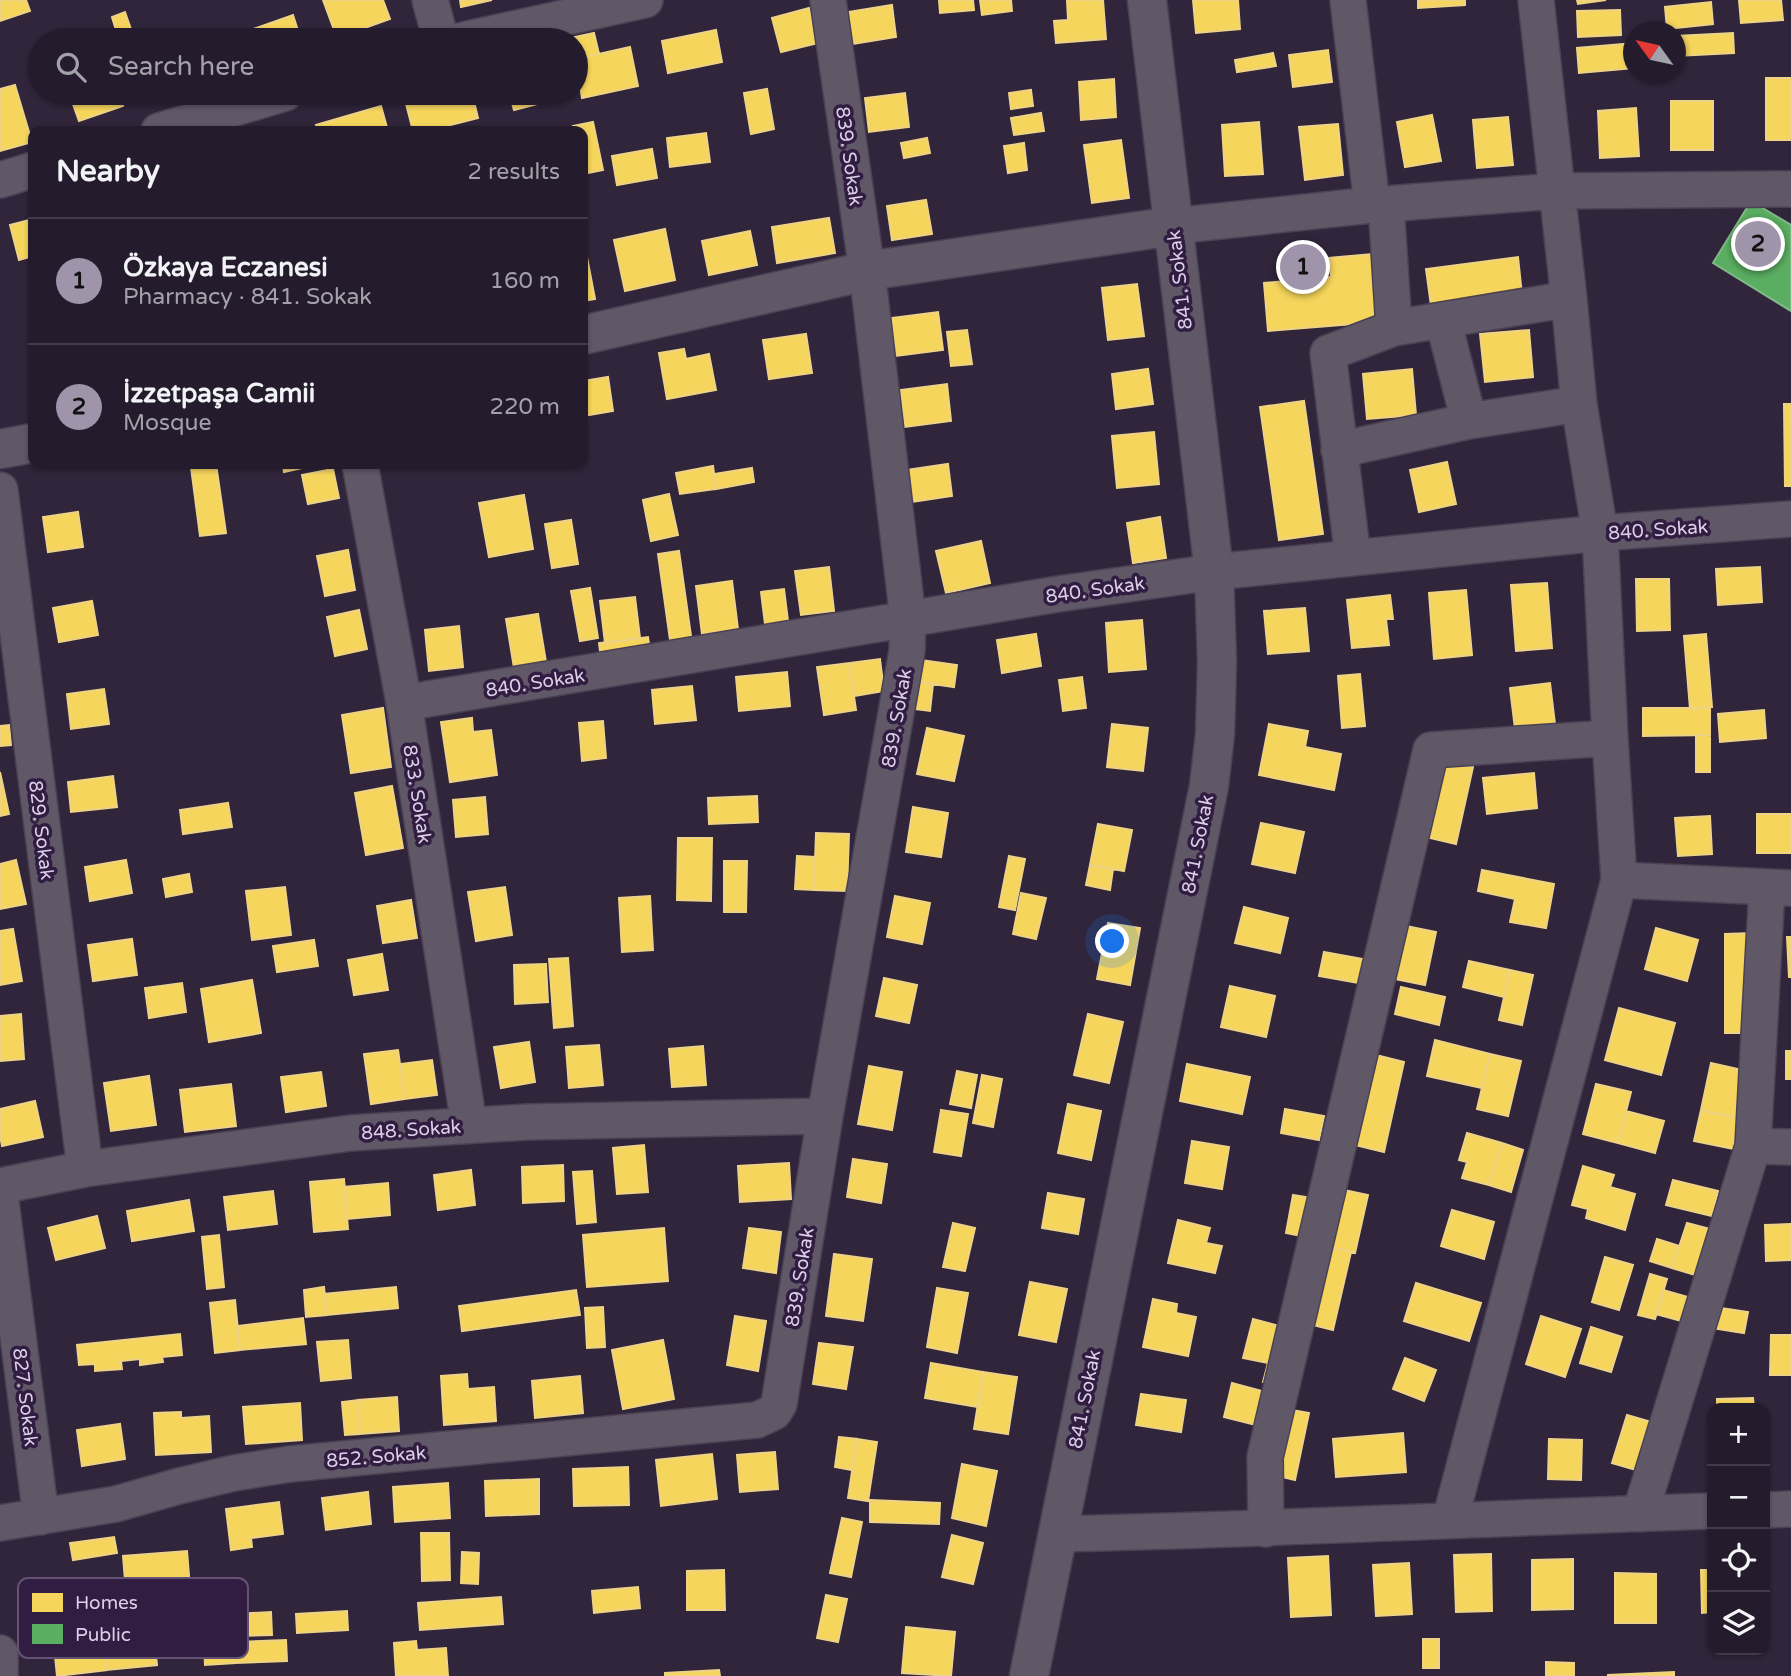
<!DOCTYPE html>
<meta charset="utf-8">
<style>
:root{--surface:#241c2c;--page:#302938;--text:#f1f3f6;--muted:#a3a1a9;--line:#413a48;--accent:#9f94aa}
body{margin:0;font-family:"Varela Round",sans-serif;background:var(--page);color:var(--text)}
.controls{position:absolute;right:21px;bottom:21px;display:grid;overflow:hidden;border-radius:14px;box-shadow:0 2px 5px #0004}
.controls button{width:63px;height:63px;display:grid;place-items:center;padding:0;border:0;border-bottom:2px solid var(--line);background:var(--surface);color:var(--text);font:35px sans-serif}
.compass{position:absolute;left:1623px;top:21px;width:63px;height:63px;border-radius:50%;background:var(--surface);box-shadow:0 2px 5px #0004;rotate:303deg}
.you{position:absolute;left:1113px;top:942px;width:24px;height:24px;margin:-18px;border:5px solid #fff;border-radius:50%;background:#1a73e8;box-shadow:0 0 0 10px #1a73e833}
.badge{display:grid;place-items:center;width:46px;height:46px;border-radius:50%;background:var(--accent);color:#111;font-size:23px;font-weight:700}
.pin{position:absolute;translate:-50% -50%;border:4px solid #fff;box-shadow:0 2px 7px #0006}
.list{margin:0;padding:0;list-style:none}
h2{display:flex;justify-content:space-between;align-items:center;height:91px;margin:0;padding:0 28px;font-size:30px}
h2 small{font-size:23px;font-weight:400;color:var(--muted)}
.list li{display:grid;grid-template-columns:46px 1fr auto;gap:21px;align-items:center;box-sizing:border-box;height:126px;padding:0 28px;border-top:2px solid var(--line)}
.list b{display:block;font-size:26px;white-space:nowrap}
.list p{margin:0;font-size:23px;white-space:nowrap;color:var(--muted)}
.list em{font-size:23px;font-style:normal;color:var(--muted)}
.icon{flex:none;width:38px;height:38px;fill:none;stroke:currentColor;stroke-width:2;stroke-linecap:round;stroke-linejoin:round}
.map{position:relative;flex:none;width:1791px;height:1676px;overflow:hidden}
.search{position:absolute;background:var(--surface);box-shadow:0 2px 5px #0004;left:28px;top:28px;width:560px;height:77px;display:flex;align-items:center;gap:18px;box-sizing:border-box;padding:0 24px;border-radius:38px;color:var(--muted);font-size:26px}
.panel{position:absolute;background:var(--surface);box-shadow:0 2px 5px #0004;left:28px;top:126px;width:560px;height:343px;border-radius:14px}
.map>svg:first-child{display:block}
.homes{fill:#f6d55c;stroke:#eed386;stroke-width:2}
.public{fill:#5aae61;stroke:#81b889;stroke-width:2}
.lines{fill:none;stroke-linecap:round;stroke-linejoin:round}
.minor-casing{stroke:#4b4154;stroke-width:38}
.tertiary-casing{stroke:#4b4154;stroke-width:41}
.minor{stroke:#605767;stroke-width:35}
.tertiary{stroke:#605767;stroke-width:38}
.labels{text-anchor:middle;stroke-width:7;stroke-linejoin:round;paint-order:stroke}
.street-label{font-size:19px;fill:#dbcfe7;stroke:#311d42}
.key{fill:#311d42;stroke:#645274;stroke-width:2}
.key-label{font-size:19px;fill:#dbcfe7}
</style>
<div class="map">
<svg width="1791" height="1676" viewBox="0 0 1791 1676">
<rect width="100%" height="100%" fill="#30253a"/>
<path class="homes" d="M0,0H26L30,11L0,21Z
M323,0H383L390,19L337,38Z
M460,0H492L461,7Z
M939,0H973L974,10L940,13Z
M980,0H1011L1012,11L982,15Z
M1067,0H1103L1106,39L1056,43L1054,21L1068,20Z
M1193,0H1238L1240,29L1196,33Z
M1418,0H1465V5L1418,8Z
M1577,0H1606L1578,4Z
M1739,0H1781L1783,20L1741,23Z
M1711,2L1713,24L1667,29L1665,7Z
M892,5L896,37L852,44L848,12Z
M809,8L818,43L781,52L772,18Z
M1620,10L1621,35L1578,37L1577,11Z
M125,12L134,38L119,40L112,17Z
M293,15L301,40H247L245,32Z
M716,30L722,62L668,73L662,41Z
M594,33L599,54L576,59V40H570V38Z
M1733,33L1734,53L1676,56V36Z
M1634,43V68L1579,73L1577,48Z
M630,47L638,86L582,98L576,59Z
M1328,50L1332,82L1293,87L1289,55Z
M1273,53L1276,66L1237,72L1235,60Z
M1766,78H1791V140H1766Z
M1114,79L1116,117L1081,120L1079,82Z
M15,85L32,142L0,151V89Z
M767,89L774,129L751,134L744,93Z
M1031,90L1033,106L1011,109L1009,93Z
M69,93H118L123,106L79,121Z
M432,93H472L478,118L427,131H413L405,100Z
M509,93H551L553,100L514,110Z
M905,93L909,127L869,132L865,98Z
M1671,101H1713V150H1671Z
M381,106L388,131H318L316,125Z
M1636,108L1639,156L1600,158L1598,111Z
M1041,113L1044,131L1014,135L1011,118Z
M1432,115L1441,161L1405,167L1397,122Z
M1508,117L1513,165L1477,168L1473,120Z
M593,122L603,170L583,174V131H575L573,126Z
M1259,122L1263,174L1225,176L1222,125Z
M1338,124L1343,175L1305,180L1299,127Z
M706,133L710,162L670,167L667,138Z
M927,138L930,153L904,158L901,143Z
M1121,140L1129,198L1092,203L1084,145Z
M1024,143L1027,170L1008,173L1004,146Z
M652,149L657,178L617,185L612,156Z
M926,200L932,234L892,240L887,206Z
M829,218L835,253L777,263L772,227Z
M33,219V256L19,260L10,225Z
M665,229L675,280L625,291L614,240Z
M750,231L757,265L709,275L702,241Z
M583,236L595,299L583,301Z
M1372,254L1378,322L1268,331L1264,283L1331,277L1329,258Z
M1518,257L1522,295L1431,306L1426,269Z
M1137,284L1144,336L1108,340L1102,288Z
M938,312L943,350L896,356L891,318Z
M967,330L972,364L951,366L947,332Z
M1529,330L1533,377L1485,382L1480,334Z
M806,334L812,373L769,379L763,340Z
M684,349L686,359L709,354L716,390L667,399L659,353Z
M1148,369L1153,404L1116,409L1112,374Z
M1412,369L1416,415L1367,419L1363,374Z
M608,377L613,411L583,416V381Z
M947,384L951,421L905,427L900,390Z
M1304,401L1323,534L1279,540L1260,407Z
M1784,404H1791V486H1785Z
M1154,432L1159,484L1117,488L1112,436Z
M1447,462L1456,504L1419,512L1410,470Z
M216,464L226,533L200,536L191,467Z
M283,464H320L284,472Z
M948,464L952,496L911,502L906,470Z
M713,466L716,489L680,494L676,473Z
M752,468L754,482L716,489L714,474Z
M333,469L339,498L308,504L302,475Z
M669,494L678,535L651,541L643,500Z
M524,495L533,549L489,557L479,503Z
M78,512L83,547L48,552L43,517Z
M1160,517L1166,558L1133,563L1127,523Z
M571,520L578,564L552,568L545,524Z
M981,541L990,583L946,593L936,551Z
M348,550L355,590L325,596L317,556Z
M679,551L692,643L671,647L658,554Z
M829,567L834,611L801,615L795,571Z
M1760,567L1762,602L1718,605L1716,569Z
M1636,579H1669L1670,630L1637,631Z
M732,581L738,629L702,634L696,586Z
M1547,583L1552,648L1516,651L1511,585Z
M590,588L598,638L580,641L571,591Z
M784,589L789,629L766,632L761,592Z
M1466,590L1472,655L1434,659L1429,593Z
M1390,595L1393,619H1386L1389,645L1352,648L1347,600Z
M635,597L640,638L605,643L600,601Z
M92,601L98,635L59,642L53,608Z
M1305,608L1309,651L1268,654L1264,611Z
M359,610L367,649L335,656L327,617Z
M538,614L546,662L514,668L506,619Z
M1142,620L1146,669L1109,672L1106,623Z
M459,626L463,667L429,671L425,630Z
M1036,634L1041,666L1002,673L997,640Z
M1706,634L1712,707L1690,709L1684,636Z
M648,637L650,652L601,659L599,643Z
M880,659L884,691L854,696L849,663Z
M921,660L957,665L954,687L918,682Z
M849,663L856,710L824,715L817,667Z
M787,672L790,706L739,711L736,677Z
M1360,674L1365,726L1342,728L1338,676Z
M1082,677L1086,708L1063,711L1059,680Z
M918,682L933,684L930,711L914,709Z
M1550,683L1555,724L1515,729L1510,688Z
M692,686L696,720L655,724L652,690Z
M104,689L109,724L71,729L67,694Z
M383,708L391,767L351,773L342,715Z
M1643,708H1710V735L1643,736Z
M1764,710L1766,738L1720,742L1718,714Z
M472,718L473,732L491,730L497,775L450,782L441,722Z
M603,721L606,758L582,761L579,723Z
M1112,724L1148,728L1143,771L1107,767Z
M1269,724L1308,731L1305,747L1341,754L1334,790L1259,775Z
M9,725L11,745L0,746V726Z
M927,728L964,736L954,781L917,774Z
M1696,735H1710V772H1696Z
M1443,760L1473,767L1456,844L1426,837Z
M0,772L9,814L0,816Z
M1534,773L1537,808L1487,814L1483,778Z
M113,776L117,807L71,812L68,782Z
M392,786L403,848L366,855L355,793Z
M757,796L758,822L709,824L708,798Z
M485,797L488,834L456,837L453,800Z
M228,803L232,827L183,834L180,810Z
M913,807L948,813L941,857L906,852Z
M1757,814H1791V853H1757Z
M1710,816L1712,854L1678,856L1675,818Z
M1261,823L1304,832L1295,873L1252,864Z
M1098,824L1132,830L1124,871L1090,865Z
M816,833L849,834L847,891L814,890Z
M678,838H712L711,901L677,900Z
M797,856L815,857L814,890L795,889Z
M1009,856L1025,859L1015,910L999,907Z
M16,860L26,904L0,909V864Z
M126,860L132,893L90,901L85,867Z
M724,861H747L746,912H724Z
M1090,865L1113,869L1110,890L1086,885Z
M1482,870L1554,884L1546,928L1510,922L1515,899L1478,891Z
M189,874L192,892L166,897L163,879Z
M285,887L291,935L252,940L246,891Z
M505,887L512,935L476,941L468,892Z
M1021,893L1046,898L1036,939L1013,934Z
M650,896L653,950L622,952L619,898Z
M895,896L930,903L922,944L887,937Z
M411,900L417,938L383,943L377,906Z
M1244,907L1288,918L1280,953L1235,943Z
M1108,923L1140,928L1130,985L1097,979Z
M1406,926L1436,932L1425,985L1395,979Z
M1656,928L1698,940L1687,981L1645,969Z
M13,929L22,981L0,985V931Z
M1753,933V1033H1725V934Z
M1787,937H1791V977H1789Z
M132,939L137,975L93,981L88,945Z
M314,940L318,966L277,972L273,946Z
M1324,952L1363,959L1359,983L1319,976Z
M382,954L388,990L354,995L348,960Z
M568,958L573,1026L554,1028L549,959Z
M1469,961L1510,970L1504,997L1463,987Z
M546,964L548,1002L515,1004L514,965Z
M1510,970L1533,975L1522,1025L1499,1020Z
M884,978L917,985L909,1023L876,1016Z
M252,980L261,1033L209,1042L201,989Z
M182,983L186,1012L149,1018L145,988Z
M1230,986L1275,996L1266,1037L1221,1027Z
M1401,987L1445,997L1439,1025L1395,1014Z
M1619,1008L1675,1023L1661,1075L1605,1060Z
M21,1014L24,1059L0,1061V1016Z
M1088,1014L1123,1022L1109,1083L1074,1075Z
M1435,1040L1490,1054L1482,1088L1427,1076Z
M529,1042L535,1082L501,1088L494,1047Z
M599,1045L603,1085L569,1088L566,1047Z
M703,1046L706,1085L672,1087L669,1049Z
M398,1050L405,1099L371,1104L364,1054Z
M1786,1051H1791V1079H1786Z
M1490,1054L1521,1061L1508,1116L1477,1109Z
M1376,1055L1404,1062L1384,1152L1355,1145Z
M432,1060L437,1095L405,1099L400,1064Z
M1711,1063L1751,1072L1741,1119L1701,1110Z
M1187,1064L1250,1077L1242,1114L1180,1101Z
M869,1066L902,1072L892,1130L858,1124Z
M957,1071L977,1075L971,1108L950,1104Z
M321,1072L326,1106L286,1112L281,1077Z
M982,1075L1002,1079L993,1127L973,1123Z
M149,1076L156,1125L111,1131L104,1083Z
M231,1084L236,1126L185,1132L180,1090Z
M1596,1084L1631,1092L1618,1143L1583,1134Z
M35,1101L43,1137L2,1146L0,1135V1109Z
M1068,1104L1101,1111L1091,1160L1058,1153Z
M1285,1109L1324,1116L1319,1140L1281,1133Z
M941,1110L968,1114L961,1156L934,1152Z
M1701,1110L1741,1119L1734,1149L1694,1141Z
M1626,1111L1664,1121L1655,1153L1618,1143Z
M1467,1133L1502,1143L1489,1185L1462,1178L1467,1162L1459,1160Z
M1192,1141L1229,1147L1222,1189L1185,1183Z
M1502,1143L1523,1150L1511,1192L1489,1185Z
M644,1145L648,1192L617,1194L613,1148Z
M853,1159L887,1164L881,1203L847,1197Z
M789,1163L791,1199L740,1202L738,1166Z
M563,1165L564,1201L523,1203L522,1167Z
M1583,1166L1614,1175L1610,1187L1635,1194L1625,1230L1586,1218L1588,1209L1572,1205Z
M471,1170L475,1205L438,1210L434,1175Z
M592,1171L596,1222L577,1224L573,1172Z
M344,1179L348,1229L314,1232L310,1182Z
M1673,1180L1718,1191L1712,1216L1666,1205Z
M388,1183L390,1215L347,1219L344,1187Z
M1344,1190L1368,1195L1355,1253L1331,1247Z
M273,1191L277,1224L228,1230L224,1197Z
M1048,1193L1084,1199L1078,1234L1042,1228Z
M1293,1195L1319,1199L1312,1238L1286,1233Z
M189,1200L194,1231L132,1241L127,1211Z
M1452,1210L1494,1222L1484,1259L1441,1246Z
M97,1216L105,1248L56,1260L48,1228Z
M1178,1220L1210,1228L1206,1243L1222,1246L1215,1273L1168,1263Z
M953,1223L975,1228L965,1271L943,1267Z
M1687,1223L1710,1229L1695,1275L1672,1268Z
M1791,1224V1260L1766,1261L1765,1225Z
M664,1228L668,1281L587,1287L583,1235Z
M749,1228L781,1232L776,1273L743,1268Z
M219,1235L224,1287L207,1289L202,1237Z
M1657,1239L1679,1246L1672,1268L1650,1261Z
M1331,1247L1351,1252L1333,1330L1313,1325Z
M834,1254L872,1259L863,1321L826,1316Z
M1605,1257L1633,1265L1619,1310L1592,1302Z
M1650,1274L1667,1279L1655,1319L1638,1315Z
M1030,1282L1067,1289L1056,1342L1019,1335Z
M1416,1283L1481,1303L1469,1341L1404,1321Z
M324,1287L327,1315L306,1317L304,1290Z
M396,1287L398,1308L327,1315L324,1294Z
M937,1288L968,1293L957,1353L927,1347Z
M576,1290L580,1315L462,1331L459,1306Z
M1663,1290L1691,1298L1685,1322L1656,1314Z
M1153,1299L1177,1304L1176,1313L1196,1317L1188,1356L1143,1347Z
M235,1300L240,1350L215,1353L210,1303Z
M1708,1306L1748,1312L1744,1333L1705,1327Z
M603,1307L605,1347L587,1348L585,1308Z
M735,1316L766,1321L758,1371L727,1365Z
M1541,1316L1581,1329L1565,1377L1526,1364Z
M303,1318L306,1344L240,1350L237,1326Z
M1253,1319L1291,1329L1276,1385L1263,1382L1268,1363L1243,1358Z
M1591,1327L1622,1337L1611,1372L1580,1363Z
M180,1334L182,1355L162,1357L163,1362L140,1365V1359L121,1361L122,1369L95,1371V1364L79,1365L77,1345Z
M1771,1335H1791V1375H1770Z
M348,1340L351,1378L321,1381L317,1342Z
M663,1340L674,1399L623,1409L612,1350Z
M819,1343L853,1347L846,1389L813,1384Z
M1405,1358L1436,1370L1424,1401L1393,1389Z
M931,1363L983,1372L978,1407L925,1398Z
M983,1372L1017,1377L1008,1434L974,1429Z
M467,1374L468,1389L494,1387L496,1421L444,1425L441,1376Z
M580,1376L583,1413L535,1418L532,1381Z
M1232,1383L1273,1394L1264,1427L1224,1417Z
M1141,1394L1186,1400L1181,1432L1136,1425Z
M397,1397L399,1431L360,1434L358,1400Z
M1753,1398L1754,1408H1717V1399Z
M358,1400L360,1434L345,1435L342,1402Z
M300,1403L302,1440L246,1444L243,1407Z
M1292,1410L1309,1413L1295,1480L1278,1476Z
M181,1412V1418L209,1416L211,1452L156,1455L154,1413Z
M1627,1415L1658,1424L1643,1472L1612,1463Z
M120,1424L125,1459L82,1466L77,1430Z
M1403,1433L1406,1472L1336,1477L1333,1439Z
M839,1437L857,1439L852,1470L835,1467Z
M857,1439L877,1442L868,1501L848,1498Z
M1549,1439L1582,1440L1581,1480L1548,1479Z
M775,1452L778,1489L740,1492L737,1455Z
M712,1454L717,1499L661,1506L656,1460Z
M962,1464L997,1471L986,1526L952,1518Z
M628,1467L629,1505L574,1506L573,1469Z
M539,1479V1514L486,1516L485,1481Z
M448,1483L450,1518L395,1522L393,1487Z
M368,1492L371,1524L326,1530L322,1498Z
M870,1500L940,1503L939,1524L870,1522Z
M279,1502L283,1534L251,1538L252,1547L231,1550L226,1509Z
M842,1518L862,1522L851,1577L830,1573Z
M421,1533H449L450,1580L422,1581Z
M952,1535L983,1543L973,1584L942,1577Z
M114,1537L117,1553L73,1560L70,1543Z
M187,1551L190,1588L126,1593L123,1556Z
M462,1552L479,1553L478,1584L461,1583Z
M1491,1554L1492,1611L1456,1612L1454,1555Z
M1328,1556L1331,1615L1291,1617L1288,1558Z
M1573,1559V1609L1532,1610V1560Z
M1409,1563L1412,1614L1376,1616L1373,1565Z
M724,1570L725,1610H687V1571Z
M1701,1570H1712V1612L1702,1613Z
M1615,1573L1656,1574V1623H1615Z
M638,1587L640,1608L594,1613L592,1591Z
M826,1595L847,1599L838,1642L817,1638Z
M501,1597L503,1624L420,1630L418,1603Z
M233,1603L235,1663L205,1665L202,1605Z
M347,1611L348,1630L297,1633L296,1614Z
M271,1612L272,1635L234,1636L233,1614Z
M906,1627L955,1632L951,1676L902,1673Z
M1423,1639H1439V1668H1423Z
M286,1640L287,1661L235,1663L234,1642Z
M416,1641L417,1650L446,1648L448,1676H396L394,1643Z
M155,1646L157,1665L107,1670L106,1651Z
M106,1651L107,1670L57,1676L55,1656Z
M1546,1662L1574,1663V1676H1546Z
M719,1670L720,1676H665V1673Z
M1674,1672V1676H1608V1675Z"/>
<path class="public" d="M1751,201L1791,225V311L1713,263Z"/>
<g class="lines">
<g class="minor-casing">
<path id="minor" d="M430,0L441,40
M1348,0L1372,205
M463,40L645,0
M159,131L285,93
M0,180L33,170
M1386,204L1394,328
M1173,226L1372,205L1556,191L1791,189
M1443,320L1469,421
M1339,450L1469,421L1579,404
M360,464L404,703L469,1125
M0,490L85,1169
M1353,558L1328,353L1394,328L1569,299
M404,703L1058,594L1214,572L1600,533L1791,519
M1619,880L1791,888
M1753,1146L1791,1147
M0,1186L85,1169L351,1133L527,1122L825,1116
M0,1194L41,1517
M1765,1510L1791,1509
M1640,1514L1753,1146L1767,888
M1450,1520L1619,880L1610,738L1600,533L1579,404L1569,299L1536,0
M0,1523L116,1504L179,1486L234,1473L290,1464L757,1420L774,1412L779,1404L825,1116L907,651L908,619L867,271L828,0
M1266,1529L1265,1457L1431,750L1610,738
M1057,1534C1276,1529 1494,1518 1712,1511
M0,1653V1676"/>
</g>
<g class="tertiary-casing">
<path id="tertiary" d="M583,335L867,271L1173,226
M0,449L33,443
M1029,1676L1209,786L1215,734L1217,662L1214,572L1147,0"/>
</g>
<use href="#minor" class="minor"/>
<use href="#tertiary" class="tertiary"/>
</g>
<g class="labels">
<g class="street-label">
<text transform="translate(850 156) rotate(82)" y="7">839. Sokak</text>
<text transform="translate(1179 280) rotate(-97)" y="7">841. Sokak</text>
<text transform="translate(1658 529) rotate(-4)" y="7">840. Sokak</text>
<text transform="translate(1095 589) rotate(-8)" y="7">840. Sokak</text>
<text transform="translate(535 682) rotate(-9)" y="7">840. Sokak</text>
<text transform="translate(896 718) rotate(-80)" y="7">839. Sokak</text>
<text transform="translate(418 794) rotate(81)" y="7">833. Sokak</text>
<text transform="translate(42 830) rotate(83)" y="7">829. Sokak</text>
<text transform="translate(1197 844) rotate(-79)" y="7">841. Sokak</text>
<text transform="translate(411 1129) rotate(-4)" y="7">848. Sokak</text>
<text transform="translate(799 1277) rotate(-81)" y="7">839. Sokak</text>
<text transform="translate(26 1397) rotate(83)" y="7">827. Sokak</text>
<text transform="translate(1084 1399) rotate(-79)" y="7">841. Sokak</text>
<text transform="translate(376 1456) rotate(-5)" y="7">852. Sokak</text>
</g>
</g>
<rect x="18" y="1578" width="230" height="80" rx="10" class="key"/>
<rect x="32" y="1593" width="31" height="19" fill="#f6d55c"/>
<rect x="32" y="1624" width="31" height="20" fill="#5aae61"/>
<g class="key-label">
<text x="75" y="1609">Homes</text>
<text x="75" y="1641">Public</text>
</g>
</svg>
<div class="controls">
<button>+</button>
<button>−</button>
<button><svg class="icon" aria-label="locate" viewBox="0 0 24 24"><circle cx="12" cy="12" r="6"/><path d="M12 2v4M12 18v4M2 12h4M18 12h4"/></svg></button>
<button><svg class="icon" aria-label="layers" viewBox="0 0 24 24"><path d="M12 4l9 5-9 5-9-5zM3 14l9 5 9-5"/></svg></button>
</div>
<svg class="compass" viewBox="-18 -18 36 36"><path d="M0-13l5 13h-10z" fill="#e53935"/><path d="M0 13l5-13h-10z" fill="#a3a1a9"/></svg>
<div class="you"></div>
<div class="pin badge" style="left:1303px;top:267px">1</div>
<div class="pin badge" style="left:1758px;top:244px">2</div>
<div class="search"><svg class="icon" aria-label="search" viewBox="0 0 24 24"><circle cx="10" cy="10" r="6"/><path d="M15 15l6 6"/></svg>Search here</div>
<section class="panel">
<h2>Nearby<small>2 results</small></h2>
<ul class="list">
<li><span class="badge">1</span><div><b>Özkaya Eczanesi</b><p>Pharmacy · 841. Sokak</p></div><em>160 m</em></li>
<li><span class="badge">2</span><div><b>İzzetpaşa Camii</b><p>Mosque</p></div><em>220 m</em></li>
</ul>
</section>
</div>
